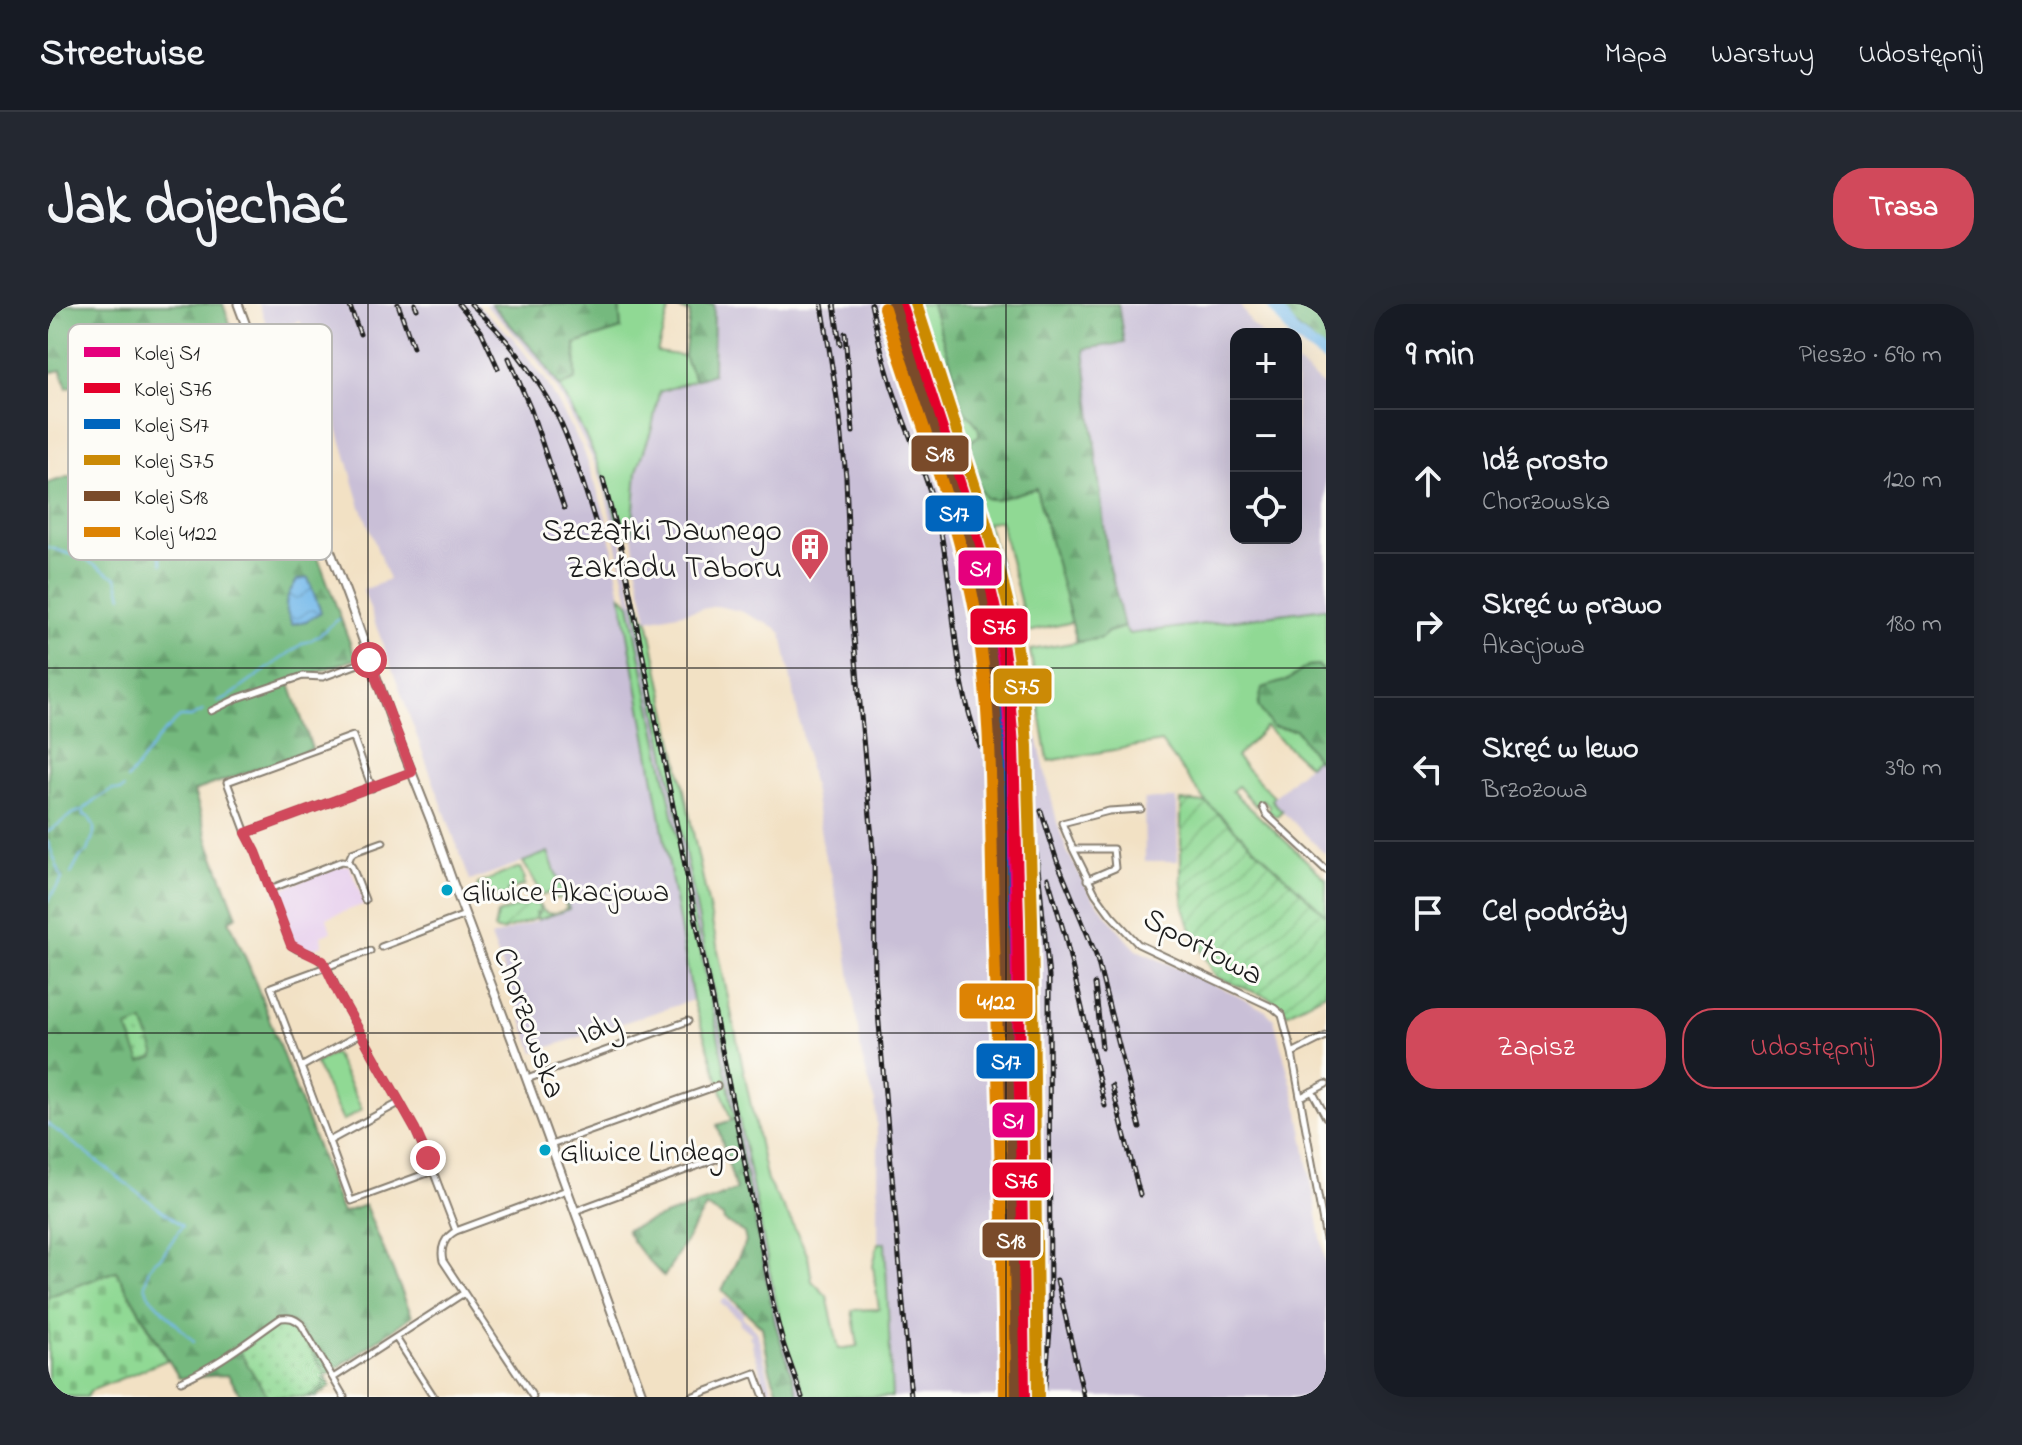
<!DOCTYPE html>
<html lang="pl">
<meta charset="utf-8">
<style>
:root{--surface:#171b24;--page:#242831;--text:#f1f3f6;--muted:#9ea1a6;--line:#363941;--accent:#d1495b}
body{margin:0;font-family:"Indie Flower",sans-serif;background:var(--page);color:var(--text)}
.controls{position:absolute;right:24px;top:24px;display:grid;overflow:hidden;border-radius:16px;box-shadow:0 8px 32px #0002}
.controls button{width:72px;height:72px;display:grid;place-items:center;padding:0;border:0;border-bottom:2px solid var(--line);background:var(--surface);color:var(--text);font:40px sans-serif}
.stop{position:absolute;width:24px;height:24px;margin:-18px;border:6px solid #d1495b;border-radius:50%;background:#fff}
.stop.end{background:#d1495b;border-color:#fff;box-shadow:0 2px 8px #0008}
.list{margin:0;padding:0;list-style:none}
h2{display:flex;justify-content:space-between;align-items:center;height:104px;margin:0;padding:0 32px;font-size:34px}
h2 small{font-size:26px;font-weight:400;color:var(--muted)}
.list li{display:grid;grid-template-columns:52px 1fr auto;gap:24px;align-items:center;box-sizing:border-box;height:144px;padding:0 32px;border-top:2px solid var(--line)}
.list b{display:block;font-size:30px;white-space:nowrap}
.list p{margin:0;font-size:26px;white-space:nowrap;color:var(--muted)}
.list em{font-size:26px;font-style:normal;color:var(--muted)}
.actions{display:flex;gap:16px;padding:24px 32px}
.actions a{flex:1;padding:18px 0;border:2px solid var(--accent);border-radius:32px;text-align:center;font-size:28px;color:var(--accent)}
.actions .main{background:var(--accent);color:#fff}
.icon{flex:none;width:44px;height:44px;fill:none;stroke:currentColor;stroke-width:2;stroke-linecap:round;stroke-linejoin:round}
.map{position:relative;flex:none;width:1278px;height:1093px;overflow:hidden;border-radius:32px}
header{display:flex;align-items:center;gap:48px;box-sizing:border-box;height:112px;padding:0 40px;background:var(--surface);border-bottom:2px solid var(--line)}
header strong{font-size:38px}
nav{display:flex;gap:44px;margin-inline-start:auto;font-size:28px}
.intro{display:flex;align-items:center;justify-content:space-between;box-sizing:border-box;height:192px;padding:0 48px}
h1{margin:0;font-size:56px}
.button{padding:20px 36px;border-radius:32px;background:var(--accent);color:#fff;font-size:28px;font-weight:700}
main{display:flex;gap:48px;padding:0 48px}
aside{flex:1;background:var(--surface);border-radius:32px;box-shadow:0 8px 32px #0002}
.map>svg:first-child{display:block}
.built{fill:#e8d2ee}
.industrial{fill:#c9bfd7}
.grass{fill:#90d994;stroke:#567a58;stroke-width:2}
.forest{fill:url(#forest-firs);stroke:#486a4d;stroke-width:2}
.cemetery{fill:url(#cemetery-stones);stroke:#567a58;stroke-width:2}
.park{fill:url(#park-dots);stroke:#567a58;stroke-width:2}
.garden{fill:url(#garden-furrows);stroke:#567a58;stroke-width:2}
.water{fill:url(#water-waves);stroke:#486a83;stroke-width:2}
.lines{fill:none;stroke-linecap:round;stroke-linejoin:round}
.stream{stroke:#74b9ea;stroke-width:2}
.river{stroke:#74b9ea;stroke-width:12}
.minor-casing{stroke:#877e70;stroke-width:9}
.secondary-casing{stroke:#877e70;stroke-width:11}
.minor{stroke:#fff;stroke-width:5}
.secondary{stroke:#fff;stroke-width:7}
.rail-casing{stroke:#1c1c1c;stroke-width:5}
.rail{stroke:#fdfcf7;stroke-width:2;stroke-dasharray:6;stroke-linecap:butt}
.rail-1-casing{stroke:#fdfcf7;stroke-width:18}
.rail-2-casing{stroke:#fdfcf7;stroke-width:18}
.rail-3-casing{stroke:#fdfcf7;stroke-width:18}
.rail-4-casing{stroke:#fdfcf7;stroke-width:18}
.rail-5-casing{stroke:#fdfcf7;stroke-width:18}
.rail-6-casing{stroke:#fdfcf7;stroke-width:18}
.rail-1{stroke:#e5007d;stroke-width:12}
.rail-2{stroke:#e4002b;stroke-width:12}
.rail-3{stroke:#0065bd;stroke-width:12}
.rail-4{stroke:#cb8a06;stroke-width:12}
.rail-5{stroke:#7a4b2a;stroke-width:12}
.rail-6{stroke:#dd8304;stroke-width:12}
.route{stroke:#d1495b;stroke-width:10}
.grid{fill:none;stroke:#1c1c1c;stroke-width:2;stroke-opacity:0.55}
.bus-dot{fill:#01a2c5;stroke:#fdfcf7;stroke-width:3}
.labels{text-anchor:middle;stroke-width:6;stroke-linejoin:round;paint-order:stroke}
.bus-label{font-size:30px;fill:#1c1c1c;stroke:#fdfcf7;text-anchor:start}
.poi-label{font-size:32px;fill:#1c1c1c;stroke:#fdfcf7;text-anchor:end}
.street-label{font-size:32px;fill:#1c1c1c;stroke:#fdfcf7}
.key{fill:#fdfcf7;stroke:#bab9b5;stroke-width:2}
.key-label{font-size:22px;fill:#1c1c1c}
.line-badge{stroke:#fdfcf7;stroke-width:3}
.badge-label{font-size:22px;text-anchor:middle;font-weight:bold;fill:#fff}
</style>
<header>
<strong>Streetwise</strong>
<nav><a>Mapa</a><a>Warstwy</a><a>Udostępnij</a></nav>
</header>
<div class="intro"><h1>Jak dojechać</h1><a class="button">Trasa</a></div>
<main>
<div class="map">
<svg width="1278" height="1093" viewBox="0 0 1278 1093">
<defs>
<pattern id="forest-firs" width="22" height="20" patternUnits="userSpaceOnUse" patternTransform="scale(2)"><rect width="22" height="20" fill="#74b97e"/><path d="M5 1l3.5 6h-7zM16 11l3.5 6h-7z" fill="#649e6c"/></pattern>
<pattern id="cemetery-stones" width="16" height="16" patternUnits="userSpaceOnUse" patternTransform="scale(2)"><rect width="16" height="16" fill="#90d994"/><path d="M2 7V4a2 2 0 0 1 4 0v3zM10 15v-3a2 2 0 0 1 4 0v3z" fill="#7cba7f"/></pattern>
<pattern id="park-dots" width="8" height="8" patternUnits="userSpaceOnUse" patternTransform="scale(2)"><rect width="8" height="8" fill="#90d994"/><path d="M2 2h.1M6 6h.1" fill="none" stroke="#7cba7f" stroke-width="1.8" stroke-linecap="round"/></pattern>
<pattern id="garden-furrows" width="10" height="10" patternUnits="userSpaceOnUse" patternTransform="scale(2)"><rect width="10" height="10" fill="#90d994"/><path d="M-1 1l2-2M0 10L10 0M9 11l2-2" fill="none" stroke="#7cba7f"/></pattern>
<pattern id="water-waves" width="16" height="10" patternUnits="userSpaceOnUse" patternTransform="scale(2)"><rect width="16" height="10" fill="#74b9ea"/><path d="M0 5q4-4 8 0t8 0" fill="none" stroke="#649ec8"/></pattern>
</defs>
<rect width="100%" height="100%" fill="#fdfcf7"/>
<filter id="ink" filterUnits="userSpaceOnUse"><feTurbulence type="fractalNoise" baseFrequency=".0125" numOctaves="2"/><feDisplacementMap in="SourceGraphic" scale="16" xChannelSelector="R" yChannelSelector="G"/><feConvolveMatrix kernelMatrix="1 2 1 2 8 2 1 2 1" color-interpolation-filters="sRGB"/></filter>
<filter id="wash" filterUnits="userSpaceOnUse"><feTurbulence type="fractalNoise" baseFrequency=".006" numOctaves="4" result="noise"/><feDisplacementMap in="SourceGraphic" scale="32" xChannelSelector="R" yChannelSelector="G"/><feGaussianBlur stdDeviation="1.8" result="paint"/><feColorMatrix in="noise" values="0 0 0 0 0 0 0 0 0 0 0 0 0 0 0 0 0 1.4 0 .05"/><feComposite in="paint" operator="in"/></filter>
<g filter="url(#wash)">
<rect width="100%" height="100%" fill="#f2e1c4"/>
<path class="built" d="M300,561L302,563L317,600L279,614L283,628L273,632L275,641L260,646L247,641L240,623L242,619L234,596L229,594L227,588L290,562Z"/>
<path class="industrial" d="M211,0H429L465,34L498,77L535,145L545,173L560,219L645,696L486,748L443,633L521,605L501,548L422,577L315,286L341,276L312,200L277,79L252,17L221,27Z
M436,0H443L461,18L491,52L512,83L532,121L562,187L569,213L623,476L728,999L738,1039L757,1093H751L727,1019L582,300L557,188L548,162L509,85L488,55L458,21Z
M666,0H859L928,217L945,277L957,326L967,397L973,512L982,525L978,433H989L1009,518L1019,547L1043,591L1076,632L1089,646L1182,688L1218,707L1226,716L1251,808L1278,962V1093H844L837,940L830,939V846L827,798L814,754L798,640L783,569L776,549L766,489L734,331L729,324L692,307L669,302L600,316L588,261L584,230L589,167L604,124L611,87L665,69Z
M1070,0H1191L1205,22L1214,30H1188V234H1248V59L1278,84V304L1080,330L1076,323L1060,256L1036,44L1076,39Z
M1268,454L1278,464V551L1223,496Z
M1096,495H1129L1130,557H1097Z
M677,994L696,1009L694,1013L709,1027L726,1093H718L716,1088L718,1086L712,1073L714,1071L704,1041L705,1039L701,1032L704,1030L692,1020L691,1014L672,999Z"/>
<path class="grass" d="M571,0H623L609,48L636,52L647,76L611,88L604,124L589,167L584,230L573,235C562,177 539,134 512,83L528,75L527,40L573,25Z
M859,0H884L905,65L909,87L932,126L931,132L925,135C916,162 930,177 947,196L988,184L1025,318L980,328L952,216L939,219L965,303L969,333L976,400L982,525L981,528L973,512L967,397L957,326L945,277L928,217Z
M573,291L582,300L687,815L683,816L645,696Z
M591,298L596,313L600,316L719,877L742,915L760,952L764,977L779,992L791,1045L810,1042L804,1006L831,1005L825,962L830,939H837L844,1093H757L738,1039L728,999L587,299Z
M1278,304V370L1270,361L1260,362L1240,376L1215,384L1224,423L1248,426L1268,454L1260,461L1218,423L1188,453L1226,493L1224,496L1234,507L1228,513L1220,507L1222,502L1215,496L1208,502L1190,482L1184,487L1278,575V611L1159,499L1113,438L1000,457L982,346L1053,334L1060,328L1076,323L1081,330Z
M500,548L521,605L490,616L488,610L492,608V603C499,613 509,610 519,605L515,593L507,595L504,588L495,591L475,558Z
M469,564H472L477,575L475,576L477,581L459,587L460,591L453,593L451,590L438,596L429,582L430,580Z
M286,749L314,805L295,817L267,759Z"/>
<path class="forest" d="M0,0H175L195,56L76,106L70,87L55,92L47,73L19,84L13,66L0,69Z
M443,0H571L573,25L527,40L528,75L512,83L491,52Z
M629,0H666L665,70L647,76L636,52L642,9L629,4Z
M884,0H1070L1076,39L1036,45L1060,256L1076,323L1060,328L1053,334L1029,338L988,184L947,196L937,194L932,186L923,158L922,138L931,132C933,117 917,113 913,100C909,90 908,79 905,68C899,45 890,23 884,0Z
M1230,0H1276L1278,2V47C1259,33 1243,20 1230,0Z
M199,63L308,355L241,377L264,445L146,487L162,542L189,612L181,616L202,664L294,909L317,901L364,1012L278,1072L283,1082L268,1093H194L180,1071L131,1074L68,967L0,993V179L50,164L47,154L61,149L58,138L83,127L78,113Z
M1270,361L1278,370V464L1268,454L1248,426L1224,423L1210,402L1214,384L1240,376L1260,362Z
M687,815L727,1019L751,1093H732L722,1066L714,1023L674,986L698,938L696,929L676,917L675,913L658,903L616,973C602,958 587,945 578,926L688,886L669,821Z"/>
<path class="cemetery" d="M68,967L119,1056L42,1087L38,1093H0V993Z"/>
<path class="park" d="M95,718L107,749L106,753L93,758L79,724Z
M235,1017L245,1019L249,1022L277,1070L274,1084L260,1093H220L191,1047Z"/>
<path class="garden" d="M1133,497L1159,499L1278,611V689L1238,710L1222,694L1168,673L1145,632L1136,603L1133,572Z
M489,594L492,608L490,610L488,607L489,613L487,615L453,627L446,625L449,610L483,598L485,600L484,596Z"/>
<path class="water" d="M260,274L273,308L258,317L244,320C234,300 237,294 249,276Z"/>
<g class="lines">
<path class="stream" d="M89,208L108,238L114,260
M101,227L110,229L118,233
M0,243L34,254L69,274L74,292
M92,249L102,229
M169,398L178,395L255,339C269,336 279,323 291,315
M79,476L113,431L132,413H143L155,407
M0,528L24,510L35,506L46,497L64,486L73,487L76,484
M0,538L14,575L0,597
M23,570L32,553L40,547L46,530V522L41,513L36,511V508
M0,820L134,922L114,952L106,958L101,964L97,981L100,990L107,998L146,1038"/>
<path class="river" d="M1224,0L1247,30
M1248,31L1278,53"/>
</g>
</g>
<g filter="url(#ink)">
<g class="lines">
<g class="minor-casing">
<path id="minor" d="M163,407L190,394L240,377L255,372L275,373L321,356
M324,484L305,432L179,478L198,529L208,548L243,641L249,645L269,653L278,662L294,696L367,825L385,867L408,927C396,933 392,945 395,957L485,1093
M1215,503L1218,510L1278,566
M1093,505L1061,507L1014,519L1025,545L1047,589L1063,611L1090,640L1226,704L1234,711L1244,749L1278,935
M198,529L364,468
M1025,545H1065L1067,564L1039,576
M300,558L304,563L317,596
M222,585L294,557L300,558L304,549L335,538
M333,643L417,611
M322,647L223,683L281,837L351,799
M1244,749L1278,732
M253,763L312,730
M479,775L640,717
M1264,787L1278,813
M1253,793L1278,780
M281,837L303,897L385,867
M503,841L669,782
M527,907L676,852
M408,927L519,886
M348,1034L386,1093
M285,1074L416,989
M133,1077C169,1062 201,1036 233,1014C242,1013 246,1014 253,1020L296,1093
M643,1093L707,1069L716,1093"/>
</g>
<g class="secondary-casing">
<path id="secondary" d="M190,0L303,302L345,421L383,517L405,579L468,746L595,1093"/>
</g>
<use href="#minor" class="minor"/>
<use href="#secondary" class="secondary"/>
<g class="rail-casing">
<path id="rail" d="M301,0L312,30
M350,0L365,43
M367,0L369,5
M411,0L433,27L450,64
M423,0C455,29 487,69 507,107C527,147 539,193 553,236
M774,0L792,113L798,173L803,300L826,557L827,673L863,1093
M786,0L792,40
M823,0C830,36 839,71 852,106C865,142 881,177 890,215C908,290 903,369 932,442
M840,0C869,88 903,177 923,267C936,325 941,383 944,442L963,1093
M797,29L805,128
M461,54L483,106L516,204
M555,175L573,243L725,1000L735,1039L754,1093
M985,436V513L1001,673L1002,1027L996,1093
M993,507L1009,557L1048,651L1092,824
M1000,574L1017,632L1057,802
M1047,680L1054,744
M1064,782L1092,891
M1009,976L1036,1093"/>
</g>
<use href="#rail" class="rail"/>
<g class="rail-1-casing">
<path id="rail-1" d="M849,0C882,103 923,206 942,313C960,411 956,510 959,609C964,770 970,932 971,1093"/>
</g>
<g class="rail-2-casing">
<path id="rail-2" d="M853,0L915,190L940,276L952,327L960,378L965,442L970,616L976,1093"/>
</g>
<g class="rail-3-casing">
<path id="rail-3" d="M840,4L902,194L926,280L938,330L946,380L951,443L956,616L962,1093"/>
</g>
<g class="rail-4-casing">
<path id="rail-4" d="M868,0L928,186L953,272L966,325L974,377L979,442L984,616L990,1093"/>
</g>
<g class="rail-5-casing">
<path id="rail-5" d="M845,0L922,245L933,292L944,365L949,441L958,704L967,1093"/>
</g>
<g class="rail-6-casing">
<path id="rail-6" d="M836,4C868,108 911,211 929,318C945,414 942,511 945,608C950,770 956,931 957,1093"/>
</g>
<use href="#rail-1" class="rail-1"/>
<use href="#rail-2" class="rail-2"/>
<use href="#rail-3" class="rail-3"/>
<use href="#rail-4" class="rail-4"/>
<use href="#rail-5" class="rail-5"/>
<use href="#rail-6" class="rail-6"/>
</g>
</g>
<g class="lines" filter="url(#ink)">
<path class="route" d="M321,356L364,468L198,529L208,548L243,641L275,657L290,689L367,825L380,854"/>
</g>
<path class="grid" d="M320,0V1093M639,0V1093M958,0V1093M0,364H1278M0,729H1278"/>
<defs>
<g id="building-pin" transform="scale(2)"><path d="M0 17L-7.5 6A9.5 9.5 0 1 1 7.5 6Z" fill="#d1495b" stroke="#fdfcf7"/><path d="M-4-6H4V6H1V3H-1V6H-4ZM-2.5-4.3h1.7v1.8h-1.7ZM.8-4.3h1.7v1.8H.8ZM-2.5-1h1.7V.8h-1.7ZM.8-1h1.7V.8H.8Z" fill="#fff"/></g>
</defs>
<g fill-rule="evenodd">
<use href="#building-pin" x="762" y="243"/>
</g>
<g class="bus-dot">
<circle cx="399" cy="586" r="7"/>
<circle cx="497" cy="846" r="7"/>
</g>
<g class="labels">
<g class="bus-label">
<text x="414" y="597">Gliwice Akacjowa</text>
<text x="512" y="857">Gliwice Lindego</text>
</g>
<g class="poi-label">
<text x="734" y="236">Szczątki Dawnego<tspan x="734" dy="37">Zakładu Taboru</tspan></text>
</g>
<g class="street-label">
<text transform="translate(1156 641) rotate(28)" y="11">Sportowa</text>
<text transform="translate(483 718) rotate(70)" y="11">Chorzowska</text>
<text transform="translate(551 723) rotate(-20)" y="11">Idy</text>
</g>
</g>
<rect x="20" y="20" width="264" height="236" rx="12" class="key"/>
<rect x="36" y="43" width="36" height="10" fill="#e5007d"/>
<rect x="36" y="79" width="36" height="10" fill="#e4002b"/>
<rect x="36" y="115" width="36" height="10" fill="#0065bd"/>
<rect x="36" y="151" width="36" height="10" fill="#cb8a06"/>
<rect x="36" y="187" width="36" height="10" fill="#7a4b2a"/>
<rect x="36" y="223" width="36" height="10" fill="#dd8304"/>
<g class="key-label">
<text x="86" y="56">Kolej S1</text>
<text x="86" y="92">Kolej S76</text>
<text x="86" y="128">Kolej S17</text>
<text x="86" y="164">Kolej S75</text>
<text x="86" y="200">Kolej S18</text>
<text x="86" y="236">Kolej 4122</text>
</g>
<g class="line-badge">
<rect x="862" y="130" width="60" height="39" rx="8" fill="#7a4b2a"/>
<rect x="876" y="190" width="61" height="39" rx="8" fill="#0065bd"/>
<rect x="909" y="245" width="46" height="38" rx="8" fill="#e5007d"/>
<rect x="921" y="303" width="60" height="39" rx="8" fill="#e4002b"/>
<rect x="944" y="363" width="61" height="38" rx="8" fill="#cb8a06"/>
<rect x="910" y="678" width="76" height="38" rx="8" fill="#dd8304"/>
<rect x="927" y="738" width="61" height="38" rx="8" fill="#0065bd"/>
<rect x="943" y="797" width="45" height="38" rx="8" fill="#e5007d"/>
<rect x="943" y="857" width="61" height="38" rx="8" fill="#e4002b"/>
<rect x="933" y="917" width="61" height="38" rx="8" fill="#7a4b2a"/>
</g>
<g class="badge-label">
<text x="892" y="157">S18</text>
<text x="906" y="217">S17</text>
<text x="932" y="272">S1</text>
<text x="951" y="330">S76</text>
<text x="974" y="390">S75</text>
<text x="948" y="705">4122</text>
<text x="958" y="765">S17</text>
<text x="965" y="824">S1</text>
<text x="973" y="884">S76</text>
<text x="963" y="944">S18</text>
</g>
</svg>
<div class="controls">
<button>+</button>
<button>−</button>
<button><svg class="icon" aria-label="locate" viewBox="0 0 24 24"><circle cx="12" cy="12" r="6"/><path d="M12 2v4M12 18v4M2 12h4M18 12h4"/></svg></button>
</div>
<div class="stop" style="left:321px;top:356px"></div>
<div class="stop end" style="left:380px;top:854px"></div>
</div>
<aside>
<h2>9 min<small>Pieszo · 690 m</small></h2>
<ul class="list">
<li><svg class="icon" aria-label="ahead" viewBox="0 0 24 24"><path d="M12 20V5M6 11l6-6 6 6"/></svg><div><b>Idź prosto</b><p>Chorzowska</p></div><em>120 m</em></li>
<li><svg class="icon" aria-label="right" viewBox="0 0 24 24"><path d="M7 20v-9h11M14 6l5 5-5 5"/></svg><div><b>Skręć w prawo</b><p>Akacjowa</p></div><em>180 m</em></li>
<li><svg class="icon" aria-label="left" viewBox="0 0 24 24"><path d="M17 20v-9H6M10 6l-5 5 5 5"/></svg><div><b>Skręć w lewo</b><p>Brzozowa</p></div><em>390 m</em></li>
<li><svg class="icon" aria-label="arrive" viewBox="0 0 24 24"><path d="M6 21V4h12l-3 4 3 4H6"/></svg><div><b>Cel podróży</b></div></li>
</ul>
<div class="actions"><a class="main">Zapisz</a><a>Udostępnij</a></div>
</aside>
</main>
